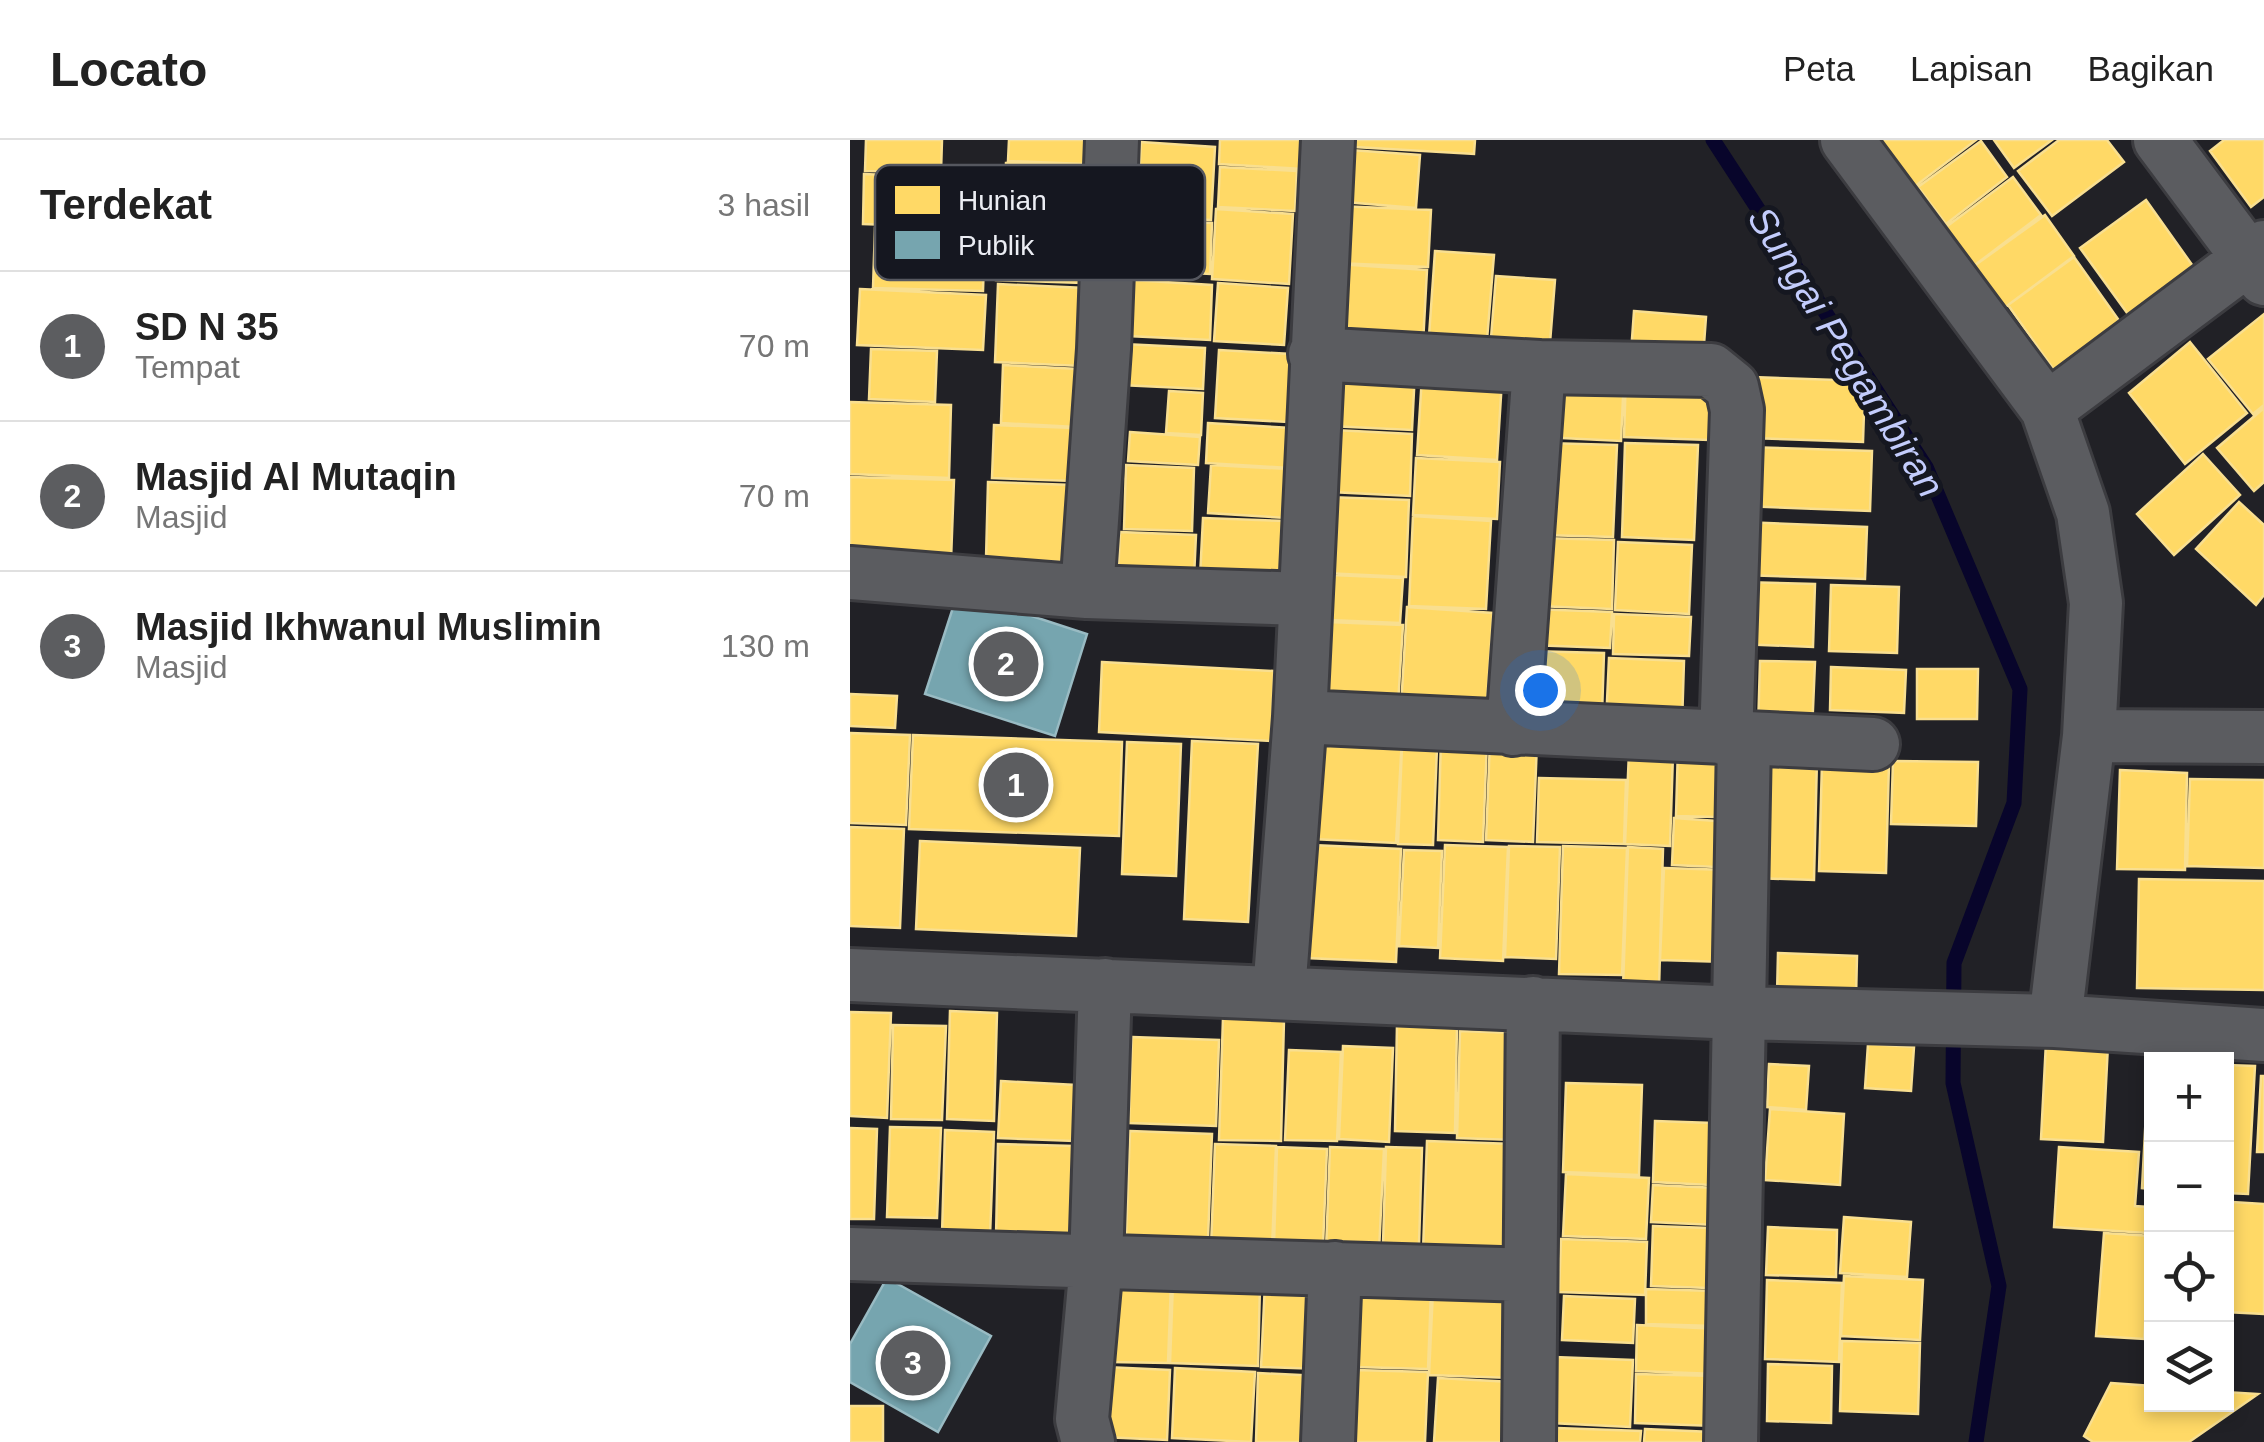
<!DOCTYPE html>
<html lang="id">
<meta charset="utf-8">
<style>
:root{--surface:#fff;--page:#f2f2f2;--text:#222;--muted:#767676;--line:#e0e0e0;--accent:#5c5d60}
body{margin:0;font-family:Arial,sans-serif;background:var(--page);color:var(--text)}
.controls{position:absolute;right:30px;bottom:30px;display:grid;overflow:hidden;border-radius:0px;box-shadow:0 5px 15px #0003}
.controls button{width:90px;height:90px;display:grid;place-items:center;padding:0;border:0;border-bottom:2px solid var(--line);background:var(--surface);color:var(--text);font:50px sans-serif}
.you{position:absolute;left:690px;top:550px;width:35px;height:35px;margin:-25px;border:8px solid #fff;border-radius:50%;background:#1a73e8;box-shadow:0 0 0 15px #1a73e833}
.badge{display:grid;place-items:center;width:65px;height:65px;border-radius:50%;background:var(--accent);color:#fff;font-size:32px;font-weight:700}
.pin{position:absolute;translate:-50% -50%;border:5px solid #fff;box-shadow:0 2px 10px #0006}
.list{margin:0;padding:0;list-style:none}
h2{display:flex;justify-content:space-between;align-items:center;height:130px;margin:0;padding:0 40px;font-size:42px}
h2 small{font-size:32px;font-weight:400;color:var(--muted)}
.list li{display:grid;grid-template-columns:65px 1fr auto;gap:30px;align-items:center;box-sizing:border-box;height:150px;padding:0 40px;border-top:2px solid var(--line)}
.list b{display:block;font-size:38px;white-space:nowrap}
.list p{margin:0;font-size:32px;white-space:nowrap;color:var(--muted)}
.list em{font-size:32px;font-style:normal;color:var(--muted)}
.icon{flex:none;width:55px;height:55px;fill:none;stroke:currentColor;stroke-width:2;stroke-linecap:round;stroke-linejoin:round}
.map{position:relative;flex:none;width:1414px;height:1302px;overflow:hidden}
header{display:flex;align-items:center;gap:60px;box-sizing:border-box;height:140px;padding:0 50px;background:var(--surface);border-bottom:2px solid var(--line)}
header strong{font-size:48px}
nav{display:flex;gap:55px;margin-inline-start:auto;font-size:35px}
main{display:flex}
aside{flex:1;background:var(--surface)}
.map>svg:first-child{display:block}
.homes{fill:#ffd966;stroke:#f9df90;stroke-width:2.5}
.public{fill:#76a5af;stroke:#99bbc3;stroke-width:2.5}
.lines{fill:none;stroke-linecap:round;stroke-linejoin:round}
.stream{stroke:#08052b;stroke-width:15}
.minor-casing{stroke:#3c3c40;stroke-width:58}
.minor{stroke:#5b5c60;stroke-width:52}
.labels{text-anchor:middle;stroke-width:10;stroke-linejoin:round;paint-order:stroke}
.water-label{font-size:38px;font-style:italic;fill:#c3ccfc;stroke:#151720}
.key{fill:#151720;stroke:#55575f;stroke-width:2.5}
.key-label{font-size:28px;fill:#ebedf3}
</style>
<header>
<strong>Locato</strong>
<nav><a>Peta</a><a>Lapisan</a><a>Bagikan</a></nav>
</header>
<main>
<aside>
<h2>Terdekat<small>3 hasil</small></h2>
<ul class="list">
<li><span class="badge">1</span><div><b>SD N 35</b><p>Tempat</p></div><em>70 m</em></li>
<li><span class="badge">2</span><div><b>Masjid Al Mutaqin</b><p>Masjid</p></div><em>70 m</em></li>
<li><span class="badge">3</span><div><b>Masjid Ikhwanul Muslimin</b><p>Masjid</p></div><em>130 m</em></li>
</ul>
</aside>
<div class="map">
<svg width="1414" height="1302" viewBox="0 0 1414 1302">
<rect width="100%" height="100%" fill="#212126"/>
<path class="homes" d="M16,0H92L91,32L15,31Z
M159,0H235V24L158,21Z
M370,0H454L453,29L369,24Z
M505,0H625L624,14L505,7Z
M1023,0H1126L1060,50Z
M1144,0H1202L1164,28Z
M1209,0H1257L1274,22L1202,76L1168,31Z
M1374,0H1414V57L1401,67L1360,11Z
M1131,1L1157,37L1096,84L1068,47Z
M291,2L365,7L361,80L287,76Z
M500,10L570,15L566,68L495,62Z
M156,23L237,25L235,81L154,77Z
M370,27L447,31L445,71L368,67Z
M14,34L101,38L98,87L13,84Z
M1163,37L1191,75L1121,128L1092,90Z
M1296,60L1345,129L1280,177L1230,108Z
M488,66L581,70L578,127L486,123Z
M366,69L443,74L439,144L362,139Z
M1195,75L1224,116L1154,168L1124,126Z
M287,79L362,83L360,134L284,130Z
M148,80L234,83L232,143L146,140Z
M25,88L135,91L133,151L23,148Z
M585,111L644,115L637,200L579,196Z
M1224,117L1275,189L1209,237L1158,165Z
M487,124L577,130L573,204L483,199Z
M646,136L705,140L700,203L641,198Z
M282,140L362,145L360,200L278,196Z
M368,143L438,148L434,205L364,201Z
M148,144L235,148L231,226L145,222Z
M10,149L136,155L133,210L7,205Z
M784,171L856,177L853,218L781,213Z
M1414,174V265L1403,274L1358,219Z
M1340,202L1397,273L1335,324L1279,253Z
M273,204L355,208L353,249L271,245Z
M21,209L87,211L85,262L19,259Z
M369,210L441,214L438,282L365,278Z
M153,225L228,229L226,287L151,283Z
M483,226L565,231L562,290L480,286Z
M695,232L774,236L771,301L692,297Z
M776,235L861,238L859,300L774,297Z
M572,236L652,240L647,320L567,315Z
M902,237L1015,241L1013,302L900,298Z
M319,251L353,253L351,295L316,293Z
M0,262L101,265L99,338L0,334Z
M1414,268V342L1404,351L1367,308Z
M358,283L441,288L439,328L356,323Z
M144,285L225,288L223,341L142,338Z
M484,290L562,294L560,356L481,352Z
M280,292L350,297L348,325L278,321Z
M695,303L767,305L763,397L692,395Z
M775,303L848,305L844,400L772,397Z
M895,307L1022,311L1020,371L893,366Z
M1353,314L1390,355L1324,415L1287,374Z
M566,318L650,322L647,379L563,375Z
M276,325L344,328L342,391L274,389Z
M361,325L439,329L436,378L358,373Z
M0,337L104,340L101,420L0,416Z
M138,342L223,345L221,422L136,419Z
M477,357L559,360L556,437L474,433Z
M1389,362L1414,385V455L1406,465L1346,409Z
M563,376L641,381L636,469L559,466Z
M353,378L437,381L435,440L350,437Z
M893,382L1017,387L1015,439L891,435Z
M270,392L346,395L344,438L268,435Z
M689,398L764,400L762,469L687,466Z
M768,402L842,405L839,474L765,470Z
M482,435L553,438L550,483L479,480Z
M891,442L965,444L963,507L889,504Z
M981,445L1049,447L1047,513L979,511Z
M557,467L643,473L636,572L551,567Z
M681,469L762,472L760,508L680,505Z
M764,474L841,477L839,516L763,514Z
M478,482L553,485L548,564L473,561Z
M678,511L754,513L752,575L676,573Z
M759,518L834,521L832,585L756,583Z
M910,521L965,522L962,592L908,590Z
M252,522L424,531L421,601L249,592Z
M981,527L1056,530L1054,573L980,570Z
M1067,529H1128L1127,579H1067Z
M0,554L47,556L45,588L0,586Z
M0,593L60,595L56,685L0,683Z
M468,594L552,599L546,703L462,699Z
M63,595L272,602L269,696L59,689Z
M591,599L637,601L633,702L588,700Z
M342,601L408,604L398,782L334,779Z
M640,601L687,603L683,702L636,700Z
M277,602L331,604L326,736L272,734Z
M552,606L587,608L583,705L548,704Z
M828,607L868,609L865,677L826,676Z
M779,612L823,614L820,706L775,704Z
M906,618L967,619L964,740L903,738Z
M1043,621L1128,622L1126,686L1041,684Z
M972,622L1039,624L1036,733L969,731Z
M1270,630L1337,633L1335,730L1267,729Z
M689,638L776,640L774,704L687,702Z
M1340,639L1414,640V728L1337,726Z
M824,678L867,681L866,727L822,725Z
M0,687L54,689L50,788L0,786Z
M70,701L230,708L226,796L66,789Z
M462,705L551,709L546,822L456,818Z
M595,705L658,707L653,821L590,818Z
M659,706L710,707L706,819L655,817Z
M713,706L777,708L772,835L709,834Z
M778,707L813,709L809,849L773,847Z
M554,710L592,711L588,808L549,806Z
M814,728L879,730L876,822L810,820Z
M1289,739L1414,741V850L1287,848Z
M928,813L1007,816L1006,858L927,855Z
M100,871L147,873L144,981L97,979Z
M0,872L41,873L37,978L0,976Z
M373,878L434,879L431,1001L369,1000Z
M547,884L607,885L605,993L545,991Z
M43,885L96,886L92,980L41,979Z
M610,891L667,893L664,1000L607,998Z
M282,897L369,900L366,986L279,983Z
M1196,902L1258,905L1253,1002L1191,999Z
M1018,904L1064,907L1061,951L1015,948Z
M493,906L543,908L539,1002L489,999Z
M439,910L491,912L487,1001L435,1000Z
M1299,916L1353,919H1302V1049L1292,1048Z
M919,924L959,926L956,970L917,967Z
M1376,925L1405,926L1398,1054L1376,1053Z
M1411,936H1414V1012H1407Z
M151,941L226,945L224,1001L148,998Z
M716,943L792,945L789,1035L713,1032Z
M920,969L994,974L990,1045L915,1040Z
M805,981L863,983L860,1045L803,1042Z
M40,987L91,988L87,1078L37,1077Z
M0,988L27,989L24,1079H0Z
M95,990L144,992L140,1096L92,1095Z
M280,991L362,994L358,1099L276,1095Z
M577,1001L664,1004L660,1115L573,1111Z
M148,1004L225,1006L223,1098L146,1097Z
M365,1004L426,1006L422,1110L361,1107Z
M427,1007L477,1009L473,1106L424,1104Z
M480,1007L534,1009L529,1111L476,1109Z
M536,1007L572,1008L569,1105L533,1104Z
M1209,1007L1289,1012L1285,1066L1298,1067L1297,1093L1204,1087Z
M716,1034L799,1038L796,1099L713,1096Z
M803,1045L867,1048L865,1085L801,1082Z
M1382,1062L1414,1064V1174L1376,1172Z
M994,1077L1061,1082L1057,1137L990,1133Z
M803,1086L859,1088L858,1148L801,1146Z
M918,1087L987,1090L986,1137L916,1135Z
M1254,1093L1302,1096V1138H1298L1294,1199L1246,1196Z
M711,1099L797,1102L795,1155L709,1152Z
M994,1136L1073,1140L1070,1200L991,1196Z
M917,1140L992,1143L989,1222L915,1219Z
M264,1141L321,1143L318,1223L261,1222Z
M323,1142L410,1146L408,1226L320,1223Z
M415,1143L475,1147L471,1229L411,1227Z
M509,1149L581,1152L578,1229L506,1227Z
M796,1149L865,1151L864,1186L796,1184Z
M583,1150L664,1152L661,1238L579,1235Z
M714,1156L785,1159L783,1203L712,1200Z
M787,1185L869,1189L867,1234L786,1231Z
M992,1201L1070,1203L1068,1274L990,1271Z
M704,1217L783,1220L780,1287L701,1283Z
M918,1224L982,1226L981,1283L917,1281Z
M255,1227L320,1230L317,1300L252,1297Z
M325,1228L405,1232L401,1302L322,1298Z
M505,1230L578,1232L575,1302H503Z
M408,1233L470,1236L468,1302H406Z
M786,1234L866,1236L864,1286L785,1283Z
M588,1238L662,1242L659,1302H584Z
M1261,1243L1302,1246V1264H1376V1252L1408,1254L1339,1302H1243L1234,1296Z
M0,1266H33V1302H0Z
M707,1288L791,1291L790,1302H706Z
M795,1289L862,1292L861,1302H794Z"/>
<path class="public" d="M108,452L237,494L205,596L75,554Z
M37,1138L141,1196L88,1292L0,1242V1204Z"/>
<g class="lines">
<path class="stream" d="M863,0L1076,327L1170,549L1164,663L1104,823L1103,943L1149,1146L1126,1302"/>
<g class="minor-casing">
<path id="minor" d="M997,0L1197,269L1233,373L1246,463L1239,596L1205,881
M1310,0L1414,139
M465,214L689,227L861,230L882,247L887,270L876,599
M1197,269L1414,107
M0,433L237,452L455,459
M237,452L254,209L262,0
M450,577L1023,604
M663,589L689,227
M1239,596L1414,597
M0,835L888,873L1205,881L1414,895
M429,852L450,577L478,0
M0,1114L680,1135
M238,1302L232,1279L246,1123L255,845
M478,1302L485,1128
M679,1302L683,863
M881,1302L894,600"/>
</g>
<use href="#minor" class="minor"/>
</g>
<g class="labels">
<g class="water-label">
<text transform="translate(996 212) rotate(58)" y="13">Sungai Pegambiran</text>
</g>
</g>
<rect x="25" y="25" width="330" height="115" rx="15" class="key"/>
<rect x="45" y="46" width="45" height="28" fill="#ffd966"/>
<rect x="45" y="91" width="45" height="28" fill="#76a5af"/>
<g class="key-label">
<text x="108" y="70">Hunian</text>
<text x="108" y="115">Publik</text>
</g>
</svg>
<div class="controls">
<button>+</button>
<button>−</button>
<button><svg class="icon" aria-label="locate" viewBox="0 0 24 24"><circle cx="12" cy="12" r="6"/><path d="M12 2v4M12 18v4M2 12h4M18 12h4"/></svg></button>
<button><svg class="icon" aria-label="layers" viewBox="0 0 24 24"><path d="M12 4l9 5-9 5-9-5zM3 14l9 5 9-5"/></svg></button>
</div>
<div class="you"></div>
<div class="pin badge" style="left:166px;top:645px">1</div>
<div class="pin badge" style="left:156px;top:524px">2</div>
<div class="pin badge" style="left:63px;top:1223px">3</div>
</div>
</main>
